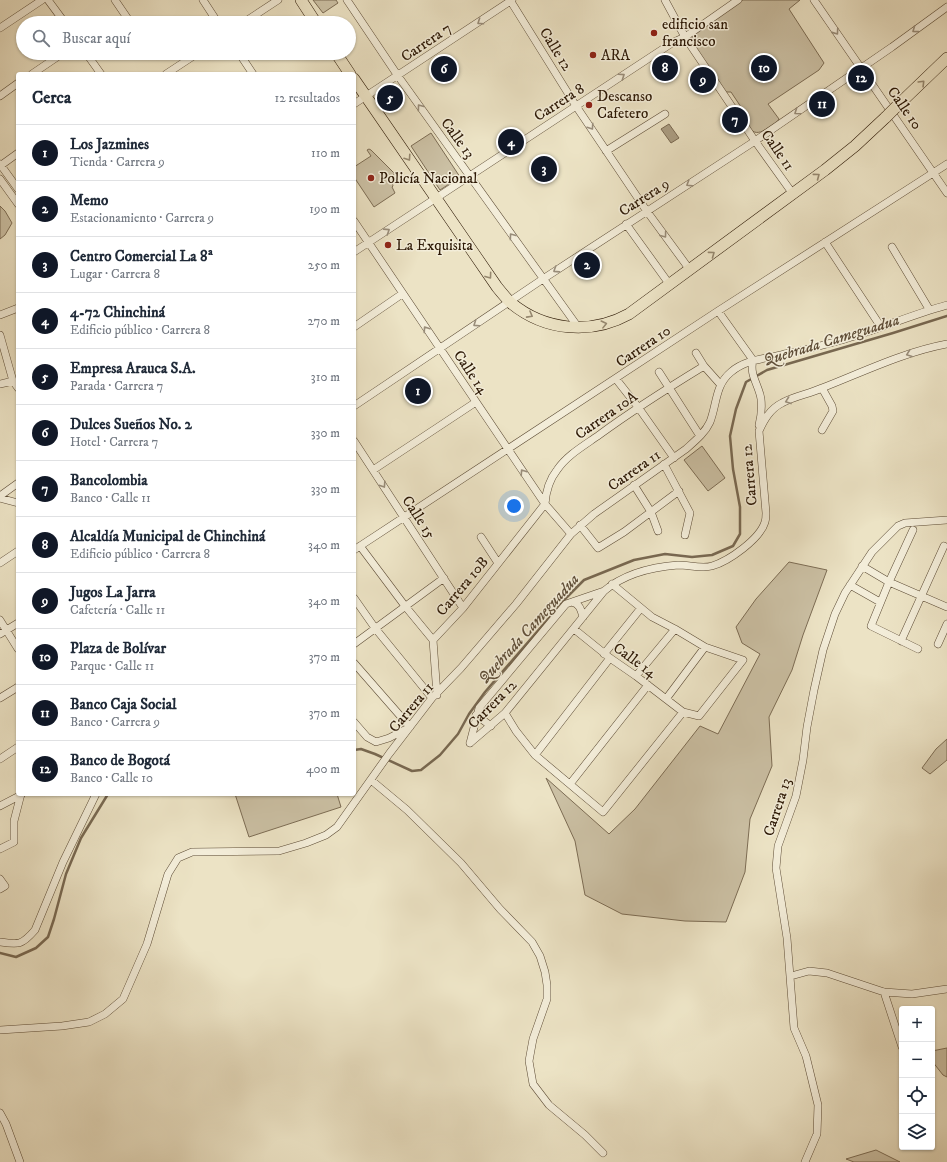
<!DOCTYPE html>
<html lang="es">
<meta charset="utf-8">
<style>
:root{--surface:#fff;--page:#f6f6f7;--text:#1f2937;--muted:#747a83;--line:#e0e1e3;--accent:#111827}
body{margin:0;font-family:"IM FELL DW Pica",serif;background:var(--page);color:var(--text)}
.controls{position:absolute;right:12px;bottom:12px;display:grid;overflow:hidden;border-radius:4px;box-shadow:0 1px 3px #0004}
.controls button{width:36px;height:36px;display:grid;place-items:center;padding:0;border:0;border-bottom:1px solid var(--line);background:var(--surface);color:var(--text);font:20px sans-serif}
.you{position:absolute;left:514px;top:506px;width:14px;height:14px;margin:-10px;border:3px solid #fff;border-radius:50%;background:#1a73e8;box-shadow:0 0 0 6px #1a73e833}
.badge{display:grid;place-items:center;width:26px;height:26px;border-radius:50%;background:var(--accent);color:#fff;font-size:13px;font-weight:700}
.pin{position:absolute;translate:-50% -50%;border:2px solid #fff;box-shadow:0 1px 4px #0006}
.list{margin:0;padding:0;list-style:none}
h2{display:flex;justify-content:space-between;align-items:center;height:52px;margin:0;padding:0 16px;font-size:17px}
h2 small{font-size:13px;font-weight:400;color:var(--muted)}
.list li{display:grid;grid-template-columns:26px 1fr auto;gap:12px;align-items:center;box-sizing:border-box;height:56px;padding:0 16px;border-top:1px solid var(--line)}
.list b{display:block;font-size:15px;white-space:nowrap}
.list p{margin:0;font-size:13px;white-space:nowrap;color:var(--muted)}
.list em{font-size:13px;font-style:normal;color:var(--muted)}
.icon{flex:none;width:22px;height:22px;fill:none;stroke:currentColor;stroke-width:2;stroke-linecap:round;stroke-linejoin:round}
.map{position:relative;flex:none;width:947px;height:1162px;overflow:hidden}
.search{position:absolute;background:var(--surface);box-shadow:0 1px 3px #0004;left:16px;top:16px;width:340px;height:44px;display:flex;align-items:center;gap:10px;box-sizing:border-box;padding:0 14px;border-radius:22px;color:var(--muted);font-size:15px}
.panel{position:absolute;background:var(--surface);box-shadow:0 1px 3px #0004;left:16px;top:72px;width:340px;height:724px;border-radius:4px}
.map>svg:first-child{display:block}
.green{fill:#cbc0a4;stroke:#7c6c54}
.water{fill:#ab9e84;stroke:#786851}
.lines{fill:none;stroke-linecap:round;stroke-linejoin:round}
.stream{stroke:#786851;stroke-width:2.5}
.minor-casing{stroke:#5c4b35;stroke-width:8}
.primary-casing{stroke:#2c1805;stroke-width:12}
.minor{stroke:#f3edd9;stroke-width:7}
.primary{stroke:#ece3c5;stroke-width:11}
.primary-bridge-casing{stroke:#2c1805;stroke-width:12;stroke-linecap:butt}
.primary-bridge{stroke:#ece3c5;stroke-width:11}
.oneway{stroke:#998d7a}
.oneway2{stroke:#96886f}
.poi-dot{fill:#8f2418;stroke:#f3edd9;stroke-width:1.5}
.labels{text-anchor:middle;stroke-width:3;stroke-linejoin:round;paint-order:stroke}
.poi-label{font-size:15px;fill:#2c1805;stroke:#f3edd9;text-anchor:start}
.street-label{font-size:15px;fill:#2c1805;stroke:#f3edd9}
.water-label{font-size:16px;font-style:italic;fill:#5f4e38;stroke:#f3edd9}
</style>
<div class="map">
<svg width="947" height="1162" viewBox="0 0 947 1162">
<rect width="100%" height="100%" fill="#ece3c5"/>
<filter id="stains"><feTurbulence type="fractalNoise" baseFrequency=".005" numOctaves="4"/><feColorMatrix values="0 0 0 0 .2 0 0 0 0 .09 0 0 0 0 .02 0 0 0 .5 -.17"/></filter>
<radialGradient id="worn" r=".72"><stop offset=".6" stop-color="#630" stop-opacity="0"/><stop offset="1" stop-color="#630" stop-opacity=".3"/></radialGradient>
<path class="green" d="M313,0H336L338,3L323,13Z
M743,0H800L789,9L824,63L819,70L768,104L779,119L777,122C753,139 754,135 738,112L741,107L731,92H724L691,41L692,37L698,30Z
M431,133L460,177L440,190L411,146Z
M369,149L371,150L394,173L392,182L393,186L392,187L395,193L374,207L354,177V167L371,156L367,150Z
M0,206L5,211L12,223L5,235L0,239Z
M702,446L725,478L708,491L684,460Z
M789,562L827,570L803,635L792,670L769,717L772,766L750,819L745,872L726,922L685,921L622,914L585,895L575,841L546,778L609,834L635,809L700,726L718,734L760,654L742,643L736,627L756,599Z
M947,739V760L930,774L922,768L936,749Z
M235,794H337L341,807L249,837Z
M947,1048V1077L943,1075L932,1061V1051Z
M876,1150L900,1162H854L846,1159Z"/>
<path class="water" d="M669,124L679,138L671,143L661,129Z"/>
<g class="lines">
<path class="stream" d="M354,750L361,749L375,754L412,771L421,770L440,755L458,734L469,714L485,692L567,597L584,580L634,560L665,554L692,557L712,555L733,546L740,534V507L733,469L730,436L736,409L746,382L767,370L893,333L947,316
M0,953L16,957L36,948L48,937L54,919L66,874L81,838L108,794"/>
<g class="minor-casing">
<path id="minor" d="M48,0L65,23
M115,0L130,22L128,23
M203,0L218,23
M347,0L398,76L578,327
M510,0L576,106L646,210L690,270
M665,0L685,37L755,141L793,194
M814,0L947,193
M243,23L278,0
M0,28L42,0
M86,53L101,74
M239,53L253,74
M32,74L63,53
M166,74L198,53
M0,96L18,83
M354,104L512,0
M606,151L665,114
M0,164L18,189
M0,166L18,153
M0,179L18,204
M354,221L545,504L571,534
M626,224L670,285
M825,242L881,327
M892,247L929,309
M354,252L672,43L685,37L738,0
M718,311L753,360C749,375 759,385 761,399C762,408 761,417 759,425
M0,315L18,308
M354,327L402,294
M0,335L13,381L18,388
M696,353L704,366L720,384
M659,372L700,436
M616,379L638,407L674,458
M0,384L13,381
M354,406L543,279L755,141L892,47L947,7
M822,430L833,411L832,406L822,388
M354,441L463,608
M664,464L690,513L685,535
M373,470L476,402
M634,485L651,512L658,531
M0,496L18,483
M0,498L18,503
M545,504C546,491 549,480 557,470C567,455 585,445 599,435C633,410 668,388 704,366
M580,525L598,548L624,532L679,491
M913,530L889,582L871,626L918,649
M481,537L498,563
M360,546L405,606L433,640
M354,550L718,311L947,164
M0,563L18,551
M862,566L889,582L947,607
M850,585L880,602
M354,598L375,628L432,698
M572,602C580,604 581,610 583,617
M0,620L18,649
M574,629L610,658L636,676L683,712L699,716L743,660L705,647L675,629L652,617L612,584
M0,634L18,623
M901,641L944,546
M354,644L444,578
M938,644L947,624
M604,654L641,608
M354,663L410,727L389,738L376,742L367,737L354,722
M636,676L675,629
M437,695L433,640L463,608L545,504
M0,698L18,687
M666,699L705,647
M505,713L516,731L535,755L603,812L683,712
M476,715L491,726
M470,743L505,713L604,591C624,574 652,567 678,565C689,565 702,569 712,566C729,561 760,539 765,522C766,519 766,516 766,513L759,431C764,420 770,409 782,403C794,396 809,394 822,388C863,372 904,352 947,344
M470,743L479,708L566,604L604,591
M535,755L610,658
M0,759L18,747
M371,780L407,810L461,863L500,909L532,942L540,956L545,972L547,985V999L533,1039L529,1061L533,1084L549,1105L585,1135L603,1153
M570,784L648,685
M0,806L21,795
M0,849L14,842V821L21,794
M0,879L5,886L0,889
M0,942C19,945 22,945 35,930L63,862L96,794
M791,976L809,971L827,973L884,992L912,994L947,989
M884,992L902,1047
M0,1030L62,1026L89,1022L105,1014L123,999L147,944L168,874L178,858L192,852L279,851L306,843L326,835L337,827L389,754L432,698L461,668L516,604L571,534L594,514L686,449C695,441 705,433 710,422C717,404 715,385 731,372C746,359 766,359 784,354C802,351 820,346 838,341C875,331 910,315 947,305
M0,1113L6,1124L20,1162
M805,1162L817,1134L818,1105L806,1056L794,1028L787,938L776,868L778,846L796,796L803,760L807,727L814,690L823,650L835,614L845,593L872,552L898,526L905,523L947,520"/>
</g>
<g class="primary-casing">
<path id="primary" d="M301,0L316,23
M336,53L350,74
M354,79L497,287C501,292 506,298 511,303C545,331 591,335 629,314L825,170L855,146L886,117
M896,107L947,58"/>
</g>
<use href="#minor" class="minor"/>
<use href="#primary" class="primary"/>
<g class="primary-bridge-casing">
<path id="primary-bridge" d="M886,117L896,107"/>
</g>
<use href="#primary-bridge" class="primary-bridge"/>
</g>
<defs><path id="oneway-chevron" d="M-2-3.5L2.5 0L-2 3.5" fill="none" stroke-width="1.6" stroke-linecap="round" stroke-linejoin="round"/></defs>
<g class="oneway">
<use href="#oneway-chevron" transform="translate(480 22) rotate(146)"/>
<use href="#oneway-chevron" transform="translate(915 30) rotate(144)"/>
<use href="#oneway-chevron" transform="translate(836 32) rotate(55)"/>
<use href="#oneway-chevron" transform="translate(622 76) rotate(-34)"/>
<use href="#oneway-chevron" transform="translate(420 107) rotate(-126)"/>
<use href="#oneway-chevron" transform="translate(797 112) rotate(145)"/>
<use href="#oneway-chevron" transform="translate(591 127) rotate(56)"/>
<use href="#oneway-chevron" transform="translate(689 184) rotate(148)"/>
<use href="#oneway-chevron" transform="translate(387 231) rotate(-33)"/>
<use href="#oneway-chevron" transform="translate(664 235) rotate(54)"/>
<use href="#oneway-chevron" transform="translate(512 236) rotate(-126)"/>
<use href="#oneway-chevron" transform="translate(556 270) rotate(147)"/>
<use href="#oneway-chevron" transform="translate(476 324) rotate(146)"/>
<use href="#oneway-chevron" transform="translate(426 329) rotate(-124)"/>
<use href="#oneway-chevron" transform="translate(909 354) rotate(160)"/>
<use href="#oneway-chevron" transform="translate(788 401) rotate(160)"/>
<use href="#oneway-chevron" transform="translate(523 472) rotate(-124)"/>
<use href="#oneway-chevron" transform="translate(383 485) rotate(57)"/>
</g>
<g class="oneway2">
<use href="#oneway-chevron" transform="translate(922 83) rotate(-45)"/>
<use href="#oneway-chevron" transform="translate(408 158) rotate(56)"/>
<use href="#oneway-chevron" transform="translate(817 176) rotate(-37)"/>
<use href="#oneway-chevron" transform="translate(712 254) rotate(-36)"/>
<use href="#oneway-chevron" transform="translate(489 276) rotate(54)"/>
<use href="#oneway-chevron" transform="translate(530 315) rotate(29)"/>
<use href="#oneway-chevron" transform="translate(604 324) rotate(-14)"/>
</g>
<g class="poi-dot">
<circle cx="654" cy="33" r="4"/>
<circle cx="593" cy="55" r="4"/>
<circle cx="589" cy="105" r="4"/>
<circle cx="371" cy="178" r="4"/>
<circle cx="388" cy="245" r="4"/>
</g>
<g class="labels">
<g class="poi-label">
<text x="662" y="29">edificio san<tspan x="662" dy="17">francisco</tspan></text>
<text x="601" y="60">ARA</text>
<text x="597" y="101">Descanso<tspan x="597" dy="17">Cafetero</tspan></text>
<text x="379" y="183">Policía Nacional</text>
<text x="396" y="250">La Exquisita</text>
</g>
<g class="street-label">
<text transform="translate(426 42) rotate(-34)" y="5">Carrera 7</text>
<text transform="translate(556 49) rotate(58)" y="5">Calle 12</text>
<text transform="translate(559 102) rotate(-33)" y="5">Carrera 8</text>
<text transform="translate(905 108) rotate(55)" y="5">Calle 10</text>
<text transform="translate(458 138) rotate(54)" y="5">Calle 13</text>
<text transform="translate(778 150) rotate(55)" y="5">Calle 11</text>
<text transform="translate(644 197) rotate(-33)" y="5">Carrera 9</text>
<text transform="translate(643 346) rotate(-34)" y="5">Carrera 10</text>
<text transform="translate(471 372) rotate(56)" y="5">Calle 14</text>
<text transform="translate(606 415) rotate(-35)" y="5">Carrera 10A</text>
<text transform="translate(634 470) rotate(-35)" y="5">Carrera 11</text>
<text transform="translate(749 475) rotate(-95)" y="5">Carrera 12</text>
<text transform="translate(419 517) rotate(57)" y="5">Calle 15</text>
<text transform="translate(462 586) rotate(-50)" y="5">Carrera 10B</text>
<text transform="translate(635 660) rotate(36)" y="5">Calle 14</text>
<text transform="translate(492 704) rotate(-45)" y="5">Carrera 12</text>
<text transform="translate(411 707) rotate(-50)" y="5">Carrera 11</text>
<text transform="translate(777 807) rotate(-72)" y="5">Carrera 13</text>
</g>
<g class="water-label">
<text transform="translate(831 339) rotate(-17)" y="6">Quebrada Cameguadua</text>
<text transform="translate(528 628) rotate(-48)" y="6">Quebrada Cameguadua</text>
</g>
</g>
<rect width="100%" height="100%" filter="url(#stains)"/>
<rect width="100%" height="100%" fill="url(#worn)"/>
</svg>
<div class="controls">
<button>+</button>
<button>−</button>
<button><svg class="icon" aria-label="locate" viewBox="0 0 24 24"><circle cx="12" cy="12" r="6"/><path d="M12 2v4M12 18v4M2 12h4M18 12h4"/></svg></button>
<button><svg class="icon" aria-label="layers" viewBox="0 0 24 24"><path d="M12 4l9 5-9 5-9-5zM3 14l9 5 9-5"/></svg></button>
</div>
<div class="you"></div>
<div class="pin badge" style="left:418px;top:391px">1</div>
<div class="pin badge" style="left:587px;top:265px">2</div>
<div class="pin badge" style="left:544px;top:169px">3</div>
<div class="pin badge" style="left:511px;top:142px">4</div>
<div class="pin badge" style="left:390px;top:98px">5</div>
<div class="pin badge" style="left:444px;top:69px">6</div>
<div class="pin badge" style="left:735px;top:120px">7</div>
<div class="pin badge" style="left:665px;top:68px">8</div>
<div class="pin badge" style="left:703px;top:80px">9</div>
<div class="pin badge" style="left:764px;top:68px">10</div>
<div class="pin badge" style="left:822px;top:104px">11</div>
<div class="pin badge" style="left:861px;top:78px">12</div>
<div class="search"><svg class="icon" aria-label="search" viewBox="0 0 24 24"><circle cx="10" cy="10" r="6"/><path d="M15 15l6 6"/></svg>Buscar aquí</div>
<section class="panel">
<h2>Cerca<small>12 resultados</small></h2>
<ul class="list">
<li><span class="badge">1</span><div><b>Los Jazmines</b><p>Tienda · Carrera 9</p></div><em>110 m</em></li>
<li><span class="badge">2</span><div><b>Memo</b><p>Estacionamiento · Carrera 9</p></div><em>190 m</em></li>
<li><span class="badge">3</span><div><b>Centro Comercial La 8ª</b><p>Lugar · Carrera 8</p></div><em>250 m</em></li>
<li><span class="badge">4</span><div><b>4-72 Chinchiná</b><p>Edificio público · Carrera 8</p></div><em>270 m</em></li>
<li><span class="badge">5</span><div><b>Empresa Arauca S.A.</b><p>Parada · Carrera 7</p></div><em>310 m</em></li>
<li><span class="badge">6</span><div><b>Dulces Sueños No. 2</b><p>Hotel · Carrera 7</p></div><em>330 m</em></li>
<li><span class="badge">7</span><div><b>Bancolombia</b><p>Banco · Calle 11</p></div><em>330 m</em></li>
<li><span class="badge">8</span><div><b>Alcaldía Municipal de Chinchiná</b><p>Edificio público · Carrera 8</p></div><em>340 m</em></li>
<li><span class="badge">9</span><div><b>Jugos La Jarra</b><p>Cafetería · Calle 11</p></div><em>340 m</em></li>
<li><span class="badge">10</span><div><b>Plaza de Bolívar</b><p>Parque · Calle 11</p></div><em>370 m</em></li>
<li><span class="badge">11</span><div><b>Banco Caja Social</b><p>Banco · Carrera 9</p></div><em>370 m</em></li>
<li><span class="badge">12</span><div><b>Banco de Bogotá</b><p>Banco · Calle 10</p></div><em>400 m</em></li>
</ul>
</section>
</div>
